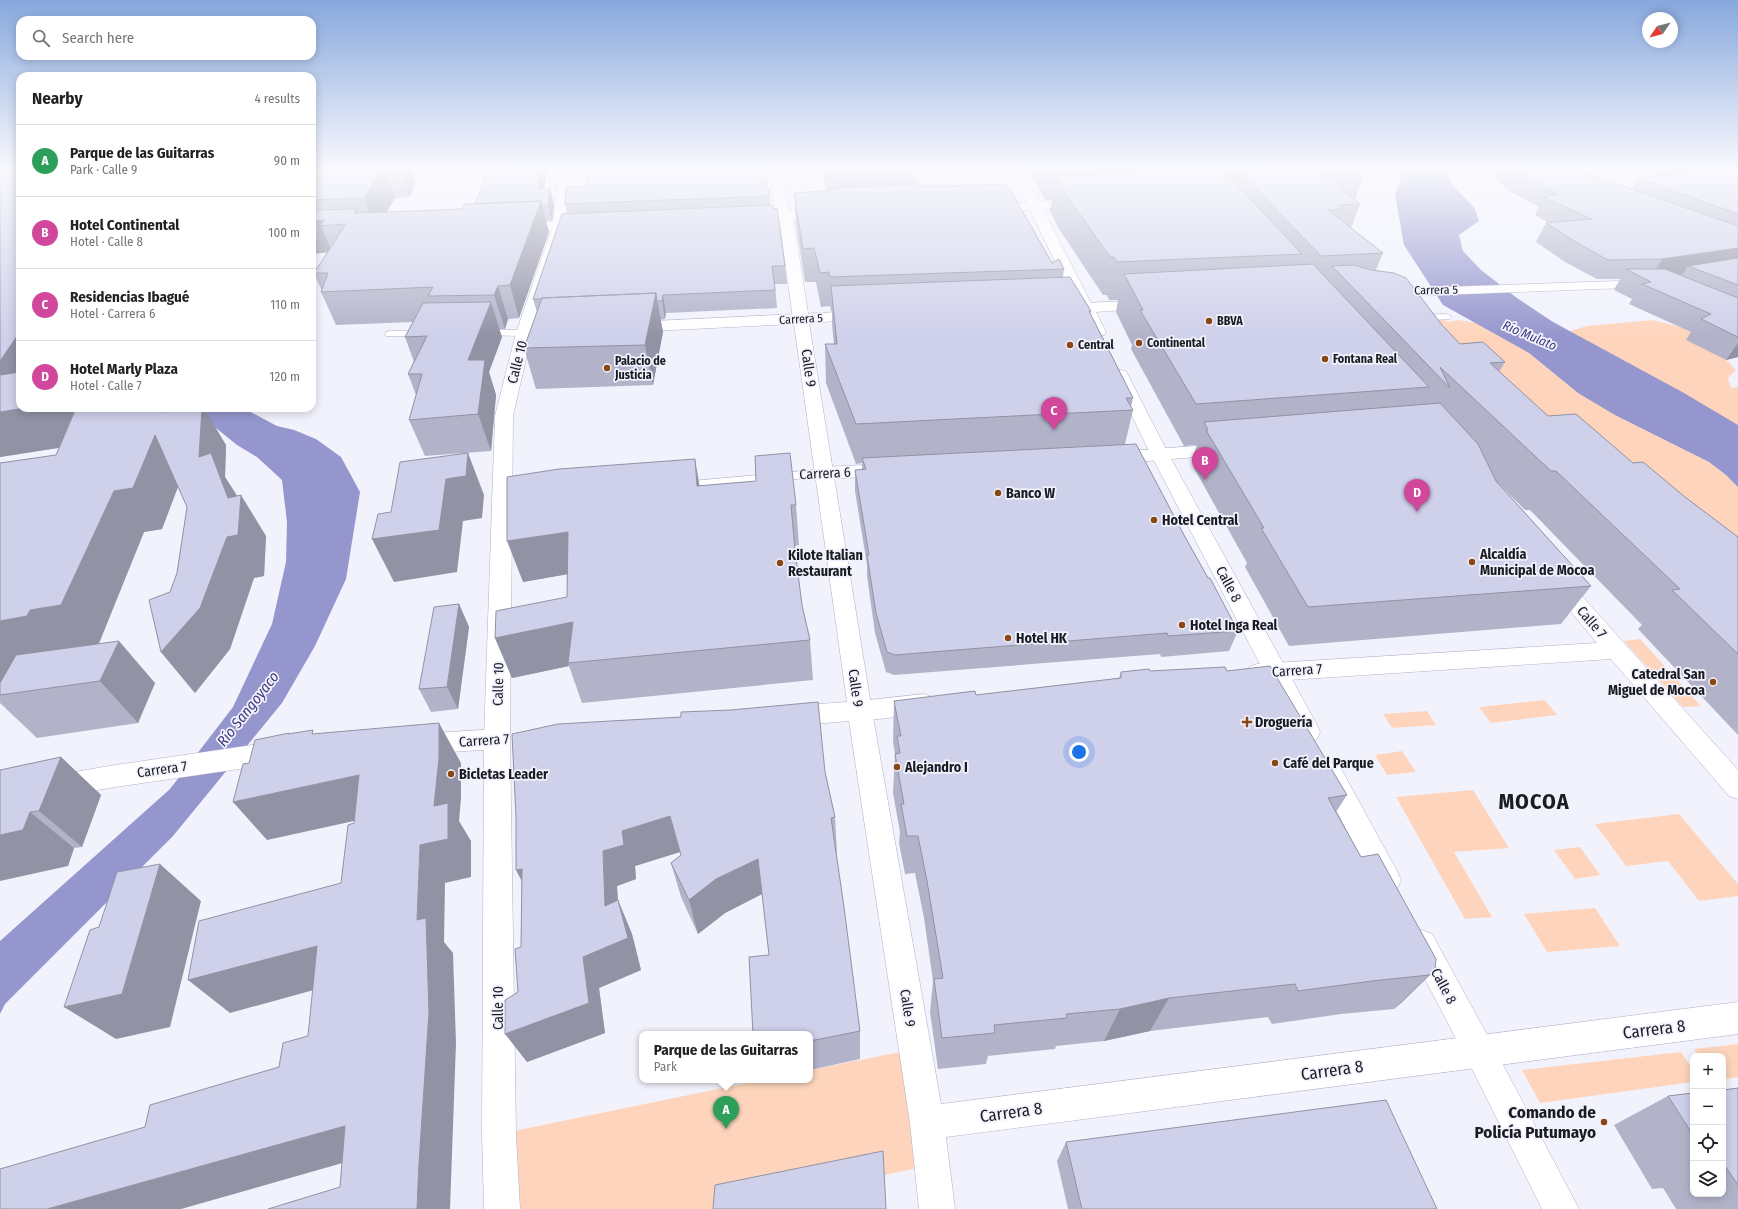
<!DOCTYPE html>
<meta charset="utf-8">
<style>
:root{--surface:#fff;--page:#f2f2f2;--text:#222;--muted:#767676;--line:#e0e0e0;--accent:#884713}
body{margin:0;font-family:"Fira Sans Condensed",sans-serif;background:var(--page);color:var(--text)}
.controls{position:absolute;right:12px;bottom:12px;display:grid;overflow:hidden;border-radius:8px;box-shadow:0 2px 10px #0003}
.controls button{width:36px;height:36px;display:grid;place-items:center;padding:0;border:0;border-bottom:1px solid var(--line);background:var(--surface);color:var(--text);font:20px sans-serif}
.compass{position:absolute;left:1642px;top:12px;width:36px;height:36px;border-radius:50%;background:var(--surface);box-shadow:0 2px 10px #0003;rotate:235deg}
.you{position:absolute;left:1079px;top:752px;width:14px;height:14px;margin:-10px;border:3px solid #fff;border-radius:50%;background:#1a73e8;box-shadow:0 0 0 6px #1a73e833}
.badge{display:grid;place-items:center;width:26px;height:26px;border-radius:50%;background:var(--accent);color:#fff;font-size:13px;font-weight:700}
.pin{position:absolute;translate:-50% -33px;filter:drop-shadow(0 1px 2px #0008)}
.pin::after{content:'';position:absolute;top:21px;width:14px;height:12px;background:inherit;clip-path:polygon(0 0,100% 0,50% 100%)}
.popup{position:absolute;left:639px;top:1031px;width:174px;height:52px;box-sizing:border-box;display:grid;place-content:center;border-radius:8px;background:var(--surface);filter:drop-shadow(0 1px 3px #0005);font-size:13px;white-space:nowrap;color:var(--muted)}
.popup b{font-size:15px;color:var(--text)}
.popup::after{content:'';position:absolute;left:50%;top:100%;margin-left:-8px;border:8px solid transparent;border-top-color:var(--surface)}
.list{margin:0;padding:0;list-style:none}
h2{display:flex;justify-content:space-between;align-items:center;height:52px;margin:0;padding:0 16px;font-size:17px}
h2 small{font-size:13px;font-weight:400;color:var(--muted)}
.list li{display:grid;grid-template-columns:26px 1fr auto;gap:12px;align-items:center;box-sizing:border-box;height:72px;padding:0 16px;border-top:1px solid var(--line)}
.list b{display:block;font-size:15px;white-space:nowrap}
.list p{margin:0;font-size:13px;white-space:nowrap;color:var(--muted)}
.list em{font-size:13px;font-style:normal;color:var(--muted)}
.icon{flex:none;width:22px;height:22px;fill:none;stroke:currentColor;stroke-width:2;stroke-linecap:round;stroke-linejoin:round}
.map{position:relative;flex:none;width:1738px;height:1209px;overflow:hidden}
.search{position:absolute;background:var(--surface);box-shadow:0 2px 10px #0003;left:16px;top:16px;width:300px;height:44px;display:flex;align-items:center;gap:10px;box-sizing:border-box;padding:0 14px;border-radius:12px;color:var(--muted);font-size:15px}
.panel{position:absolute;background:var(--surface);box-shadow:0 2px 10px #0003;left:16px;top:72px;width:300px;height:340px;border-radius:12px}
.map>svg:first-child{display:block}
.green{fill:#fed5bc}
.water{fill:#9596cd}
.lines{fill:none;stroke-linecap:round;stroke-linejoin:round}
.lane-casing{stroke:#aeafc8;stroke-width:1}
.street-casing{stroke:#aeafc8;stroke-width:1}
.secondary-casing{stroke:#aeafc8;stroke-width:1}
.primary-casing{stroke:#aeafc8;stroke-width:1}
.lane{fill:#fff;fill-rule:evenodd}
.street{fill:#fff;fill-rule:evenodd}
.secondary{fill:#fff;fill-rule:evenodd}
.primary{fill:#fff;fill-rule:evenodd}
.wall{fill:#b2b3c9}
.shaded-wall{fill:#9192a4}
.building{fill:#cfd0ea;stroke:#9192a4}
.poi-dot{fill:#884713;stroke:#f2f2fd;stroke-width:1.5}
.labels{text-anchor:middle;stroke-width:3.5;stroke-linejoin:round;paint-order:stroke}
.far-street-label{font-size:12px;fill:#1b1b24;stroke:#f2f2fd}
.far-poi-label{font-size:12px;font-weight:bold;fill:#1b1b24;stroke:#f2f2fd;text-anchor:start}
.far-water-label{font-size:13px;font-style:italic;fill:#3f3a7d;stroke:#f2f2fd}
.street-label{font-size:14px;fill:#1b1b24;stroke:#f2f2fd}
.poi-label{font-size:14px;font-weight:bold;fill:#1b1b24;stroke:#f2f2fd;text-anchor:start}
.water-label{font-size:15px;font-style:italic;fill:#3f3a7d;stroke:#f2f2fd}
.near-street-label{font-size:17px;fill:#1b1b24;stroke:#f2f2fd}
.near-poi-label{font-size:17px;font-weight:bold;fill:#1b1b24;stroke:#f2f2fd;text-anchor:end}
.near-district-label{font-size:22px;font-weight:bold;letter-spacing:1px;fill:#1b1b24;stroke:#f2f2fd}
</style>
<div class="map">
<svg width="1738" height="1209" viewBox="0 0 1738 1209">
<rect width="100%" height="100%" fill="#f2f2fd"/>
<path class="green" d="M1395,311L1441,319L1450,322L1458,320L1476,323L1529,353L1578,393L1709,462L1726,475L1738,487V601Z
M1653,320L1680,327L1696,334L1706,348L1726,360L1736,370L1728,378L1731,388L1738,387V426L1553,336L1587,326Z
M1640,639L1701,706L1683,707L1624,641Z
M1545,700L1557,715L1491,723L1479,707Z
M1427,711L1436,725L1392,728L1383,714Z
M1402,751L1416,772L1387,775L1375,755Z
M1473,790L1509,848L1454,852L1492,917L1465,919L1396,797Z
M1679,814L1738,884V896L1699,901L1668,861L1626,866L1595,824Z
M1580,847L1600,875L1575,879L1554,850Z
M1595,908L1620,946L1547,952L1524,914Z
M1738,1044V1077L1723,1079V1056H1699L1694,1049Z
M915,1049L932,1165L724,1209H502L499,1134L761,1080H810V1070Z
M1681,1052L1693,1070V1082L1540,1103L1522,1070Z"/>
<path class="water" d="M1397,168H1446L1452,185L1474,207L1479,221L1459,235L1463,251L1481,270L1517,298L1553,322L1684,393L1738,425V487L1726,475L1709,462L1615,415L1578,393L1529,353L1443,305L1404,245L1395,194L1402,174Z
M205,408H243L277,426L294,430L316,439L341,457L360,492L346,579L315,646L282,703L173,836L5,1004L0,1014V941L170,789L233,707L272,624L286,562L287,522L282,480L257,457L237,445L211,424Z"/>
<g class="lines">
<g class="lane-casing">
<path id="lane" d="M1447,314L1452,317L1450,319L1417,321L1412,318L1417,315Z
M482,330H524L529,333L524,336L478,335L477,333L478,331Z
M390,331H425L430,334L425,337L386,336L385,334L386,332Z
M824,469L828,470L830,473L828,476L681,490L677,489L675,486L677,483L681,482Z"/>
</g>
<g class="street-casing">
<path id="street" d="M559,168H571L567,225L532,333L530,336L524,338L518,336L516,333L553,225Z
M772,168H784C783,186 785,201 793,217L809,319L806,322L801,324L796,322L793,319L779,217C772,201 771,186 772,168Z
M1081,200L1086,201L1087,204L1086,207L1035,210L1030,209L1028,206L1030,203L1035,202Z
M1224,444L1231,446L1233,450L1231,454L1113,464L1106,462L1104,458L1106,454L1113,452Z
M885,464L892,466L894,470L892,474L885,476L824,479L817,477L814,473L817,469L824,467Z
M1557,574L1565,577L1738,770V799L1729,796L1611,659L1257,682L1249,679L1245,673L1249,667L1257,664L1597,643L1546,582L1549,577Z
M924,694L933,697L936,704L933,711L924,714L860,721L851,718L848,711L851,704L860,701Z
M1479,1035L1490,1040L1579,1209H1542L1463,1051L1468,1040Z"/>
</g>
<g class="secondary-casing">
<path id="secondary" d="M1035,202L1040,203L1042,206L1040,209L991,212L986,211L984,208L986,205L991,204Z
M824,211L829,212L831,215L829,218L749,222L744,221L742,218L744,215L749,214Z
M588,220L593,221L595,224L593,227L517,232L512,231L510,228L512,225L517,224Z
M1648,280L1653,281L1655,284L1653,287L1386,297L1381,296L1379,293L1381,290L1386,289Z
M1146,300L1151,302L1154,305L1151,308L1096,312L1106,332L1104,335L1098,337L1092,335L1090,332L1078,308L1081,305L1086,303Z
M1120,370L1126,371L1128,375L1169,455L1317,725L1320,732L1317,739L1308,742L1299,739L1151,455L1112,375L1114,371Z
M497,729L506,732L510,739L506,746L497,749L420,754L411,751L407,744L411,737L420,734Z
M280,743L289,747L293,754L289,761L280,765L259,766L109,788L0,807V785L109,766L259,744Z
M1330,762L1339,765L1397,871L1401,880L1397,889L1387,893L1377,889L1317,773L1321,765Z
M1422,930L1432,934L1490,1040L1495,1051L1490,1062L1479,1067L1468,1062L1412,954L1407,944L1412,934Z"/>
</g>
<g class="primary-casing">
<path id="primary" d="M1010,168H1022L1091,303L1088,306L1083,308L1078,306L1075,303Z
M861,311L866,313L869,316L866,319L809,323L872,711L941,1104L1738,1002V1034L946,1137L955,1209H919L910,1123L849,721L789,726L780,723L777,716L780,709L789,706L847,702L794,324L632,332L626,330L624,327L626,324L632,322Z
M559,326L565,328L567,331L565,334L531,337L513,416L510,739L516,1134L520,1209H484L482,1134L484,739L495,416L516,333L518,330Z"/>
</g>
<use href="#lane" class="lane"/>
<use href="#street" class="street"/>
<use href="#secondary" class="secondary"/>
<use href="#primary" class="primary"/>
</g>
<path class="wall" d="M0,168L20,408H184L226,445L225,477L237,496L266,536L264,576L254,578L230,649L195,693L161,652L170,592L177,573L187,507L178,487L162,529L144,532L98,644L155,683L138,723L37,738L0,703V463L56,455L59,448L0,457Z
M312,168H411L416,181L410,197L395,198L386,213L463,209L475,204L489,168H547L544,188L554,204L552,221H546L549,232L519,318L508,319L505,329H499L502,337L489,372L496,395L491,451L425,456L409,420L416,395L408,374L414,362L405,337L413,322L336,325L321,292V289L314,273L328,252L312,254Z
M589,168H764V172L770,196V205L785,266L787,284H775L777,308L666,313L665,319L660,320L663,332L653,385L536,389L524,348L537,312L533,299L567,214L565,204L585,187Z
M820,168H915L916,170V184L922,186L1064,269L1063,277L1091,311L1090,315L1133,398L1131,407L1133,410L1125,444L1184,535L1238,631L1229,651L1161,657L1160,654L894,675L886,672L875,633L867,576V565L855,491V470H862V463L856,464L826,383L825,344H834L832,324V311H831L830,306L821,307L816,282H805L796,225L794,193L827,191Z
M1028,168H1365L1366,170L1355,200L1360,204L1351,228L1383,253L1376,270L1442,325L1460,344L1505,362L1499,372L1548,416L1633,463L1685,497L1738,537V735L1638,629L1642,625L1530,510H1525L1496,481L1591,586L1561,624L1289,646L1245,567L1247,563L1194,468L1195,466L1192,460L1197,445L1184,446L1131,349L1132,345L1116,312L1118,300H1109L1107,295H1103L1059,229L1050,211L1052,200H1045Z
M1484,168H1555L1556,169L1632,189L1638,178L1656,176L1642,168H1738V357L1726,360L1686,340L1691,332L1629,304L1632,299L1614,290L1620,279H1597L1565,262L1536,242L1546,223H1549L1535,215L1539,207L1511,192Z
M699,485L796,505L799,545L794,546L795,554L802,605L810,640L813,680L582,703L569,666L512,678L495,638L567,597L568,574L523,582Z
M459,604L469,627L458,709L431,712L419,689Z
M1150,671H1227L1347,795L1336,812L1361,857L1435,970L1401,1003L1394,1009L1341,1014L1272,1024L1268,1017L1150,1031L1104,1041L1056,1046L1055,1049L988,1056L986,1064L938,1069L930,1012L933,981L924,918L915,873L905,874L899,843L900,832L893,793L895,754L893,741L894,701L976,695L1119,678L1121,672Z
M61,757L101,795L82,847L74,848L68,866L0,770Z
M825,772L835,817L837,853H836L860,1031V1059L810,1070V1034L769,955L762,894L725,913L698,934L681,897L671,863L681,855L680,852L635,866L636,879L617,886L618,901L632,934L641,970L599,988L605,1033L527,1062L518,992L521,947L522,881L516,870Z
M1738,1088V1209H1676L1663,1188L1652,1189L1614,1125L1668,1096L1693,1093V1194H1723V1090Z
M1066,1142L1437,1209H1068L1057,1161Z"/>
<path class="shaded-wall" d="M384,168L395,198L376,229L364,198Z
M400,168H411L416,181L410,197Z
M541,168H547L542,205L549,232L519,318L510,285L538,189Z
M1226,168H1262L1237,169L1231,190L1220,191Z
M550,188L554,204L552,221L548,205Z
M357,209L369,240L354,213Z
M324,220L321,226L332,252L312,254V221Z
M1738,248V265L1688,266L1683,274L1650,279L1662,259Z
M498,286L508,319L505,329L494,295Z
M656,293L663,332L653,385L645,345Z
M663,295L666,313L665,319L662,301Z
M491,302L502,337L489,372L496,395L491,451L478,414L468,360Z
M0,315L20,332V406L25,408H85L108,440L0,457Z
M1738,343V357L1726,360Z
M148,408H184L198,431Z
M202,408H204L226,445L225,477L236,494L240,505L241,495L266,536L264,576L254,578L230,649L195,693L161,652L227,537L199,457Z
M155,435L182,476L162,529L144,532L98,646L0,687V621L30,610L114,491Z
M468,453L484,495L482,518L463,521L457,572L394,582L372,539L446,479Z
M695,459L702,500L697,486Z
M568,532L580,572L523,582L507,541Z
M459,604L469,627L458,709L447,687Z
M573,622L568,663L569,666L512,678L495,638Z
M119,641L155,683L138,723L100,681Z
M439,723L461,763V798L459,821L471,841V877L445,883L444,942L453,953L456,1043L450,1209H417V920L420,845Z
M61,757L101,795L82,847L39,811Z
M359,775L386,814L267,840L233,802Z
M30,812L74,848L68,866L0,881V835Z
M670,816L680,852L635,866L636,879L617,886L620,939L605,906L603,851L622,831Z
M758,859L764,893L725,913L698,934L689,900L716,879Z
M160,864L201,901L170,1027L116,1039L64,1007Z
M522,869L534,904L516,870Z
M618,900L632,934L641,970L599,988L605,1033L527,1062L505,1034L583,957Z
M317,946L350,980L230,1013L188,980Z
M1435,970L1401,1003L1394,1009L1429,975Z
M1169,998L1150,1031L1104,1041L1120,1009Z
M345,1126L381,1152L181,1209H47Z"/>
<path class="building" d="M0,168H20V332L0,361Z
M312,168H384L364,198L312,200Z
M489,168H541L538,189L550,188L548,205H542L541,201L475,204Z
M589,168H763L770,196L565,204L566,187H585Z
M829,168H915L916,170L831,174Z
M1207,168H1221L1302,254L1117,262L1114,257H1110L1065,193L1055,175Z
M1245,168H1365L1366,170L1317,169L1360,204L1339,205L1343,209L1328,210L1383,253L1321,256L1237,169Z
M1514,168H1555L1556,169L1560,168H1571L1738,226V248L1662,259L1608,260L1576,242L1546,223L1592,219L1544,197L1558,194L1520,173Z
M1686,168H1738V214L1638,178L1691,171Z
M921,184L922,186H942L1007,184L1052,263L1059,259L1064,269L830,277L829,272L820,273L814,248L803,249L794,193L835,190L834,188Z
M541,201L510,285L498,286L494,295L428,296L433,287L321,292L328,273H314L346,224L321,226L324,220L312,221V210L357,209L354,213L389,212L463,209L465,204Z
M772,205L773,209L777,208L785,266H772L775,290L663,295L662,301H657L656,293L542,298L541,299H533L562,214Z
M1738,258V285L1688,266Z
M1313,264L1429,387L1196,404L1140,310H1143L1124,274Z
M1354,265L1371,270L1394,273L1406,278L1442,325L1460,344L1483,342L1505,362L1490,363L1548,416L1576,414L1633,463L1643,462L1685,497L1738,537V654L1672,590L1680,589L1556,471H1551L1440,367L1450,388L1332,266Z
M1626,269H1665L1738,298V337L1701,319L1711,314L1642,284L1651,282Z
M1070,277L1091,311H1089L1133,398H1126L1133,410L856,424L825,344H837L831,286Z
M656,293L645,345L524,348L542,298Z
M491,302L468,360H485L478,414L409,420L422,374H408L427,336L405,337L423,303Z
M20,372V408H25L0,412V375Z
M1440,403L1478,444L1496,481L1591,586L1308,607L1261,528H1264L1206,430H1208L1204,422Z
M76,408H166L164,412L186,408H202L199,457L211,453L228,498L241,495L238,535L227,537L200,608L161,652L149,600L170,592L177,573L187,507L155,435L133,488L114,491L61,605L30,610L27,616L0,621V463L56,455Z
M1136,444L1184,535L1208,578H1210L1238,631L1168,636L1167,633L895,655L887,652L876,613L867,555H869L855,470L866,469L862,458Z
M468,453L466,476L446,479L439,530L372,539L378,514L391,512L400,462Z
M790,453L796,505H791L795,550L802,605L810,640L568,663L573,622L495,638L496,611L567,597L568,532L507,541V477L559,469L695,459L697,486L756,481L755,456Z
M459,604L447,687L419,689L434,607Z
M119,641L100,681L0,695V683L16,655Z
M1270,666L1347,795L1328,798L1361,857L1378,854L1436,959L1435,970L1429,975L1372,981L1298,991L1295,984L1169,998L1120,1009L1066,1014L1067,1018L994,1025L995,1033L942,1038L934,979L943,978L927,881L918,836H907L901,804H904L895,754L900,753L897,736H901L894,701L975,691L976,695L1121,678V672L1149,669L1150,671L1225,667L1227,671Z
M818,702L825,772L835,817L831,818L844,907L860,1031L810,1041V1034H753L749,957L769,955L758,859L716,879L689,900L671,863L681,855L670,816L622,831L624,845L603,851L605,906L618,900L628,938L583,957L589,1003L505,1034V1000L518,992L515,949L521,947L522,869L516,870V816L512,734L558,724L681,717V712L731,710Z
M439,723V758L434,806L448,803V839L420,845L417,920L426,918L429,1012L419,1163L417,1209H268L340,1187L345,1126L47,1209H0V1169L145,1127L150,1105L279,1067L283,1043L308,1036L317,946L188,980L199,921L341,883L348,825L354,823L359,775L233,802L243,764L249,763L255,740L289,733L288,734L313,730L312,734Z
M61,757L39,811L30,812L23,830L0,835V770Z
M160,864L122,994L64,1007L90,930L99,927L117,872Z
M1738,1088V1185L1723,1163V1090Z
M1693,1093V1135L1668,1096Z
M1386,1100L1437,1209H1082L1066,1142Z
M883,1151L886,1209H713L715,1185Z"/>
<linearGradient id="sky" x2="0" y2="1"><stop stop-color="#87a8dd"/><stop offset="0.5" stop-color="#f9f9fe"/><stop offset="1" stop-color="#f9f9fe" stop-opacity="0"/></linearGradient>
<rect width="1738" height="337" fill="url(#sky)"/>
<g class="poi-dot">
<circle cx="1209" cy="321" r="4"/>
<circle cx="1139" cy="343" r="4"/>
<circle cx="1070" cy="345" r="4"/>
<circle cx="1325" cy="359" r="4"/>
<circle cx="607" cy="368" r="4"/>
<circle cx="998" cy="493" r="4"/>
<circle cx="1154" cy="520" r="4"/>
<circle cx="1472" cy="562" r="4"/>
<circle cx="780" cy="563" r="4"/>
<circle cx="1182" cy="625" r="4"/>
<circle cx="1008" cy="638" r="4"/>
<circle cx="1713" cy="682" r="4"/>
<path d="M1245 716h4v4h4v4h-4v4h-4v-4h-4v-4h4z"/>
<circle cx="1275" cy="763" r="4"/>
<circle cx="897" cy="767" r="4"/>
<circle cx="451" cy="774" r="4"/>
<circle cx="1604" cy="1122" r="4"/>
</g>
<g class="labels">
<g class="far-street-label">
<text transform="translate(1436 290) rotate(-1)" y="4">Carrera 5</text>
<text transform="translate(801 319) rotate(-3)" y="4">Carrera 5</text>
</g>
<g class="far-poi-label">
<text x="1217" y="325">BBVA</text>
<text x="1147" y="347">Continental</text>
<text x="1078" y="349">Central</text>
<text x="1333" y="363">Fontana Real</text>
<text x="615" y="365">Palacio de<tspan x="615" dy="14">Justicia</tspan></text>
</g>
<g class="far-water-label">
<text transform="translate(1530 335) rotate(23)" y="5">Río Mulato</text>
</g>
<g class="street-label">
<text transform="translate(517 362) rotate(-76)" y="5">Calle 10</text>
<text transform="translate(809 368) rotate(82)" y="5">Calle 9</text>
<text transform="translate(825 473) rotate(-3)" y="5">Carrera 6</text>
<text transform="translate(1229 584) rotate(62)" y="5">Calle 8</text>
<text transform="translate(1592 622) rotate(49)" y="5">Calle 7</text>
<text transform="translate(1297 670) rotate(-4)" y="5">Carrera 7</text>
<text transform="translate(498 684) rotate(-89)" y="5">Calle 10</text>
<text transform="translate(856 688) rotate(82)" y="5">Calle 9</text>
<text transform="translate(484 740) rotate(-4)" y="5">Carrera 7</text>
<text transform="translate(162 769) rotate(-8)" y="5">Carrera 7</text>
<text transform="translate(1444 986) rotate(62)" y="5">Calle 8</text>
<text transform="translate(498 1008) rotate(-90)" y="5">Calle 10</text>
<text transform="translate(908 1008) rotate(81)" y="5">Calle 9</text>
</g>
<g class="poi-label">
<text x="1006" y="498">Banco W</text>
<text x="1162" y="525">Hotel Central</text>
<text x="1480" y="559">Alcaldía<tspan x="1480" dy="16">Municipal de Mocoa</tspan></text>
<text x="788" y="560">Kilote Italian<tspan x="788" dy="16">Restaurant</tspan></text>
<text x="1190" y="630">Hotel Inga Real</text>
<text x="1016" y="643">Hotel HK</text>
<text x="1705" y="679" text-anchor="end">Catedral San<tspan x="1705" dy="16">Miguel de Mocoa</tspan></text>
<text x="1255" y="727">Droguería</text>
<text x="1283" y="768">Café del Parque</text>
<text x="905" y="772">Alejandro I</text>
<text x="459" y="779">Bicletas Leader</text>
</g>
<g class="water-label">
<text transform="translate(248 709) rotate(-52)" y="5">Río Sangoyaco</text>
</g>
<g class="near-street-label">
<text transform="translate(1654 1029) rotate(-7)" y="6">Carrera 8</text>
<text transform="translate(1332 1070) rotate(-8)" y="6">Carrera 8</text>
<text transform="translate(1011 1112) rotate(-8)" y="6">Carrera 8</text>
</g>
<g class="near-poi-label">
<text x="1596" y="1118">Comando de<tspan x="1596" dy="20">Policía Putumayo</tspan></text>
</g>
<g class="near-district-label">
<text x="1534" y="809">MOCOA</text>
</g>
</g>
</svg>
<div class="controls">
<button>+</button>
<button>−</button>
<button><svg class="icon" aria-label="locate" viewBox="0 0 24 24"><circle cx="12" cy="12" r="6"/><path d="M12 2v4M12 18v4M2 12h4M18 12h4"/></svg></button>
<button><svg class="icon" aria-label="layers" viewBox="0 0 24 24"><path d="M12 4l9 5-9 5-9-5zM3 14l9 5 9-5"/></svg></button>
</div>
<svg class="compass" viewBox="-18 -18 36 36"><path d="M0-13l5 13h-10z" fill="#e53935"/><path d="M0 13l5-13h-10z" fill="#767676"/></svg>
<div class="you"></div>
<div class="pin badge" style="left:726px;top:1129px;background:#2e9e5b">A</div>
<div class="popup"><b>Parque de las Guitarras</b>Park</div>
<div class="pin badge" style="left:1205px;top:480px;background:#d1479c">B</div>
<div class="pin badge" style="left:1054px;top:430px;background:#d1479c">C</div>
<div class="pin badge" style="left:1417px;top:512px;background:#d1479c">D</div>
<div class="search"><svg class="icon" aria-label="search" viewBox="0 0 24 24"><circle cx="10" cy="10" r="6"/><path d="M15 15l6 6"/></svg>Search here</div>
<section class="panel">
<h2>Nearby<small>4 results</small></h2>
<ul class="list">
<li><span class="badge" style="background:#2e9e5b">A</span><div><b>Parque de las Guitarras</b><p>Park · Calle 9</p></div><em>90 m</em></li>
<li><span class="badge" style="background:#d1479c">B</span><div><b>Hotel Continental</b><p>Hotel · Calle 8</p></div><em>100 m</em></li>
<li><span class="badge" style="background:#d1479c">C</span><div><b>Residencias Ibagué</b><p>Hotel · Carrera 6</p></div><em>110 m</em></li>
<li><span class="badge" style="background:#d1479c">D</span><div><b>Hotel Marly Plaza</b><p>Hotel · Calle 7</p></div><em>120 m</em></li>
</ul>
</section>
</div>
